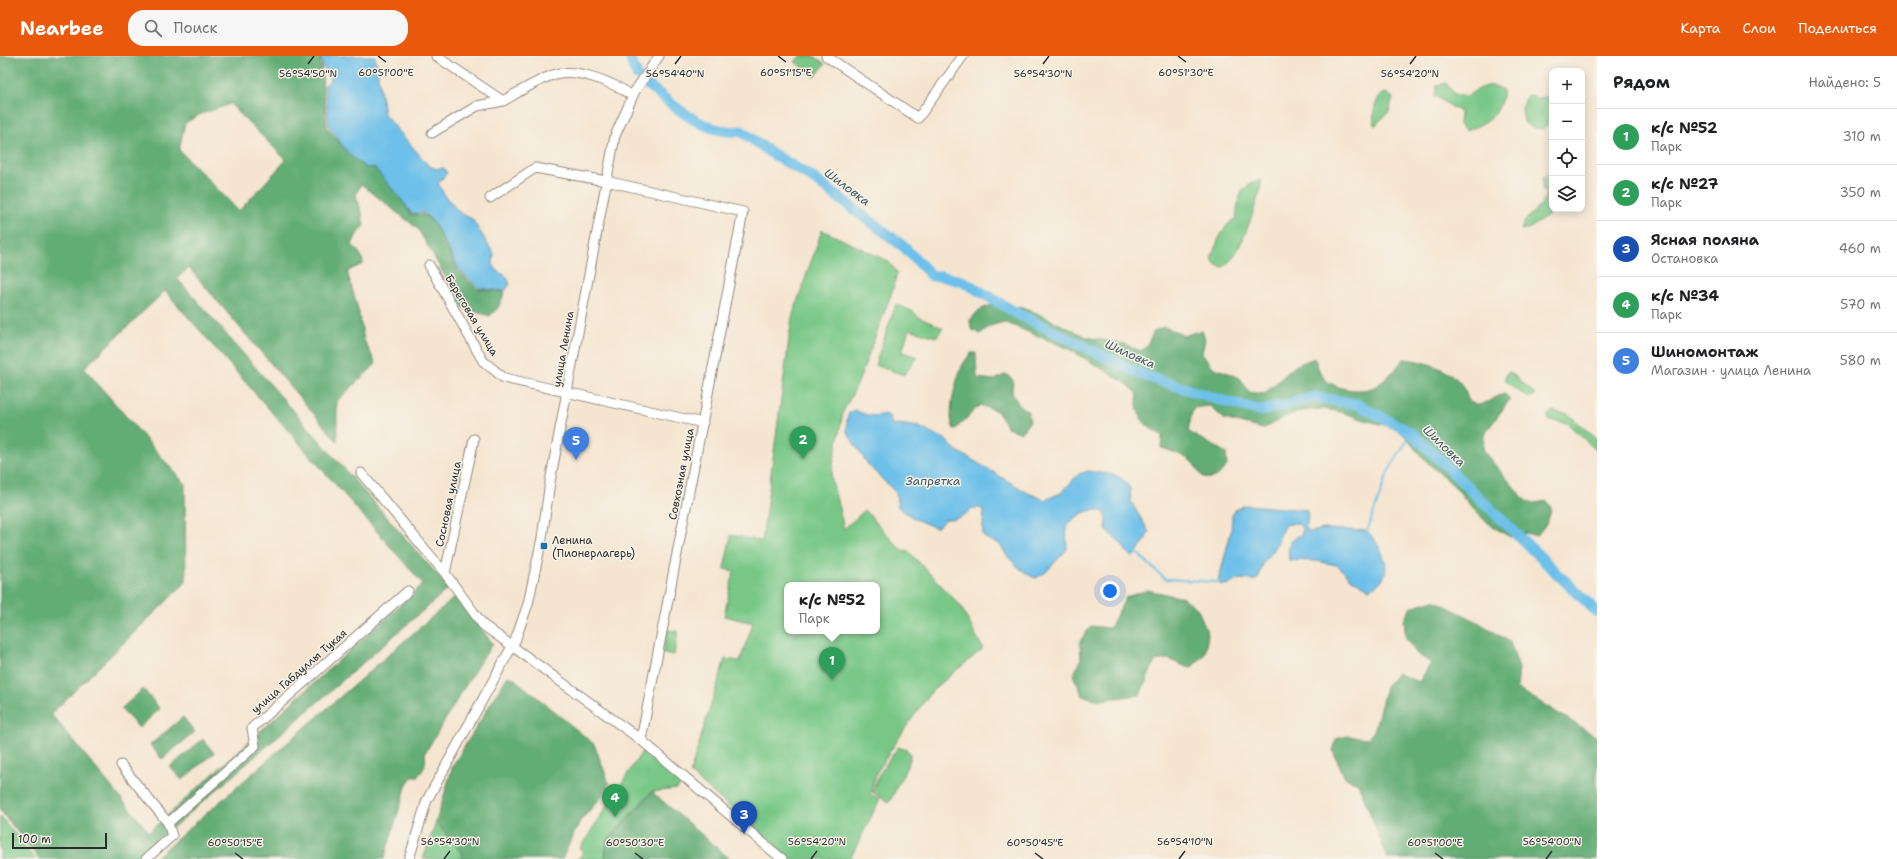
<!DOCTYPE html>
<html lang="ru">
<meta charset="utf-8">
<style>
:root{--surface:#fff;--page:#f6f6f6;--text:#202124;--muted:#757577;--line:#e0e0e0;--accent:#ea580c}
body{margin:0;font-family:"Shantell Sans",sans-serif;background:var(--page);color:var(--text)}
.controls{position:absolute;right:12px;top:12px;display:grid;overflow:hidden;border-radius:8px;box-shadow:0 2px 10px #0003}
.controls button{width:36px;height:36px;display:grid;place-items:center;padding:0;border:0;border-bottom:1px solid var(--line);background:var(--surface);color:var(--text);font:20px sans-serif}
.scale{position:absolute;left:12px;bottom:10px;width:95px;box-sizing:border-box;padding-left:4px;border:2px solid #2b2b2b;border-top:0;font-size:11px;line-height:14px;white-space:nowrap;color:#2b2b2b;-webkit-text-stroke:3px #f7f3e8;paint-order:stroke}
.you{position:absolute;left:1110px;top:535px;width:14px;height:14px;margin:-10px;border:3px solid #fff;border-radius:50%;background:#1a73e8;box-shadow:0 0 0 6px #1a73e833}
.badge{display:grid;place-items:center;width:26px;height:26px;border-radius:50%;background:var(--accent);color:#fff;font-size:13px;font-weight:700}
.pin{position:absolute;translate:-50% -33px;filter:drop-shadow(0 1px 2px #0008)}
.pin::after{content:'';position:absolute;top:21px;width:14px;height:12px;background:inherit;clip-path:polygon(0 0,100% 0,50% 100%)}
.popup{position:absolute;left:784px;top:526px;width:96px;height:52px;box-sizing:border-box;display:grid;place-content:center;border-radius:8px;background:var(--surface);filter:drop-shadow(0 1px 3px #0005);font-size:13px;white-space:nowrap;color:var(--muted)}
.popup b{font-size:15px;color:var(--text)}
.popup::after{content:'';position:absolute;left:50%;top:100%;margin-left:-8px;border:8px solid transparent;border-top-color:var(--surface)}
.list{margin:0;padding:0;list-style:none}
h2{display:flex;justify-content:space-between;align-items:center;height:52px;margin:0;padding:0 16px;font-size:17px}
h2 small{font-size:13px;font-weight:400;color:var(--muted)}
.list li{display:grid;grid-template-columns:26px 1fr auto;gap:12px;align-items:center;box-sizing:border-box;height:56px;padding:0 16px;border-top:1px solid var(--line)}
.list b{display:block;font-size:15px;white-space:nowrap}
.list p{margin:0;font-size:13px;white-space:nowrap;color:var(--muted)}
.list em{font-size:13px;font-style:normal;color:var(--muted)}
.icon{flex:none;width:22px;height:22px;fill:none;stroke:currentColor;stroke-width:2;stroke-linecap:round;stroke-linejoin:round}
.map{position:relative;flex:none;width:1597px;height:803px;overflow:hidden}
header{display:flex;align-items:center;gap:24px;box-sizing:border-box;height:56px;padding:0 20px;background:var(--accent);color:#fff}
header strong{font-size:19px}
nav{display:flex;gap:22px;margin-inline-start:auto;font-size:14px}
.search{width:280px;height:36px;background:var(--page);display:flex;align-items:center;gap:10px;box-sizing:border-box;padding:0 14px;border-radius:16px;color:var(--muted);font-size:15px}
main{display:flex}
aside{flex:1;background:var(--surface)}
.map>svg:first-child{display:block}
.green{fill:#78c787;stroke:#527959;fill-rule:evenodd}
.forest{fill:#62ac74;stroke:#466c50;fill-rule:evenodd}
.water{fill:#6dc0e9;stroke:#4c768a}
.lines{fill:none;stroke-linecap:round;stroke-linejoin:round}
.stream{stroke:#6dc0e9;stroke-width:2}
.river{stroke:#6dc0e9;stroke-width:11}
.minor-casing{stroke:#90887e;stroke-width:11}
.minor{stroke:#fff;stroke-width:9}
.ticks{fill:none;stroke:#2b2b2b;stroke-width:1.5}
.poi-dot{fill:#1f6fb2;stroke:#f7f3e8;stroke-width:1.5}
.labels{text-anchor:middle;stroke-width:3;stroke-linejoin:round;paint-order:stroke}
.street-label{font-size:11px;fill:#2b2b2b;stroke:#f7f3e8}
.poi-label{font-size:11px;fill:#2b2b2b;stroke:#f7f3e8;text-anchor:start}
.water-label{font-size:12px;font-style:italic;fill:#3f5864;stroke:#f7f3e8}
.ticks-label{font-size:10px;text-anchor:middle;fill:#2b2b2b;stroke:#f7f3e8;stroke-width:3;stroke-linejoin:round;paint-order:stroke}
</style>
<header>
<strong>Nearbee</strong>
<div class="search"><svg class="icon" aria-label="search" viewBox="0 0 24 24"><circle cx="10" cy="10" r="6"/><path d="M15 15l6 6"/></svg>Поиск</div>
<nav><a>Карта</a><a>Слои</a><a>Поделиться</a></nav>
</header>
<main>
<div class="map">
<svg width="1597" height="803" viewBox="0 0 1597 803">
<rect width="100%" height="100%" fill="#f7f3e8"/>
<filter id="ink" filterUnits="userSpaceOnUse"><feTurbulence type="fractalNoise" baseFrequency=".025" numOctaves="2"/><feDisplacementMap in="SourceGraphic" scale="8" xChannelSelector="R" yChannelSelector="G"/><feConvolveMatrix kernelMatrix="1 2 1 2 8 2 1 2 1" color-interpolation-filters="sRGB"/></filter>
<filter id="wash" filterUnits="userSpaceOnUse"><feTurbulence type="fractalNoise" baseFrequency=".012" numOctaves="4" result="noise"/><feDisplacementMap in="SourceGraphic" scale="16" xChannelSelector="R" yChannelSelector="G"/><feGaussianBlur stdDeviation="0.9" result="paint"/><feColorMatrix in="noise" values="0 0 0 0 0 0 0 0 0 0 0 0 0 0 0 0 0 1.4 0 .05"/><feComposite in="paint" operator="in"/></filter>
<g filter="url(#wash)">
<rect width="100%" height="100%" fill="#f5e5d0"/>
<path class="green" d="M800,0H814L825,8L815,21L795,6Z
M1446,27L1454,38L1467,40C1479,32 1490,25 1503,34C1501,59 1488,66 1466,75L1459,69L1460,56L1435,40L1437,29Z
M1386,37L1393,42L1389,56L1375,70C1372,59 1374,49 1380,39Z
M1532,39L1536,42L1552,40V64L1544,73L1533,72L1524,66L1522,52L1526,40Z
M1552,114V153L1548,160L1530,172L1521,174C1524,159 1543,153 1546,138L1542,133L1543,122Z
M1261,124V133C1253,154 1242,199 1223,211L1216,209L1211,202C1217,189 1222,168 1236,163C1238,143 1239,129 1261,124Z
M822,174L888,205L897,217L893,233L858,327L843,356L831,420L844,473L865,454L900,493L909,496L960,549L983,593L958,613L932,635L906,671L877,716L870,738L880,743L850,803H790L690,717L725,603L740,605L753,567L724,560L734,515L724,513L731,479L762,485L792,261ZM787,529H877V575H787Z
M896,248L914,256L918,261L943,272L936,281L909,273L902,296L918,301L904,319L875,309Z
M1510,316L1536,339L1529,342L1515,333L1505,324L1506,318Z
M1552,355L1568,358L1597,383V395L1567,367L1549,364L1547,360Z
M667,574L678,575L674,599L663,597Z
M898,691L907,694L910,698V704L890,745L888,746L872,736L880,717Z
M643,694L682,727L677,733L651,736L607,785L605,803H578L583,797L580,792Z
M0,760L35,803H0Z
M436,766L463,798L461,803H423Z"/>
<path class="forest" d="M0,0H320L327,71L347,96L366,112L374,111L404,147L411,159L423,158L434,167L459,216L478,233L505,236L498,252L490,260L463,252L418,173L361,128L356,139L362,157L364,171L357,178L352,189C358,194 363,200 363,208L348,215V219L358,253L364,284L376,308L337,345V385L189,212L177,222L449,532L137,803H39L0,754ZM230,48L286,104L239,155L179,94L185,67L199,59ZM165,235L423,528L149,776L51,658L186,526L185,428L84,312Z
M991,249L1011,250L1028,253L1087,281L1124,288L1141,295L1147,289L1154,275L1164,271L1178,276L1183,280L1202,274L1205,284L1202,297L1213,311L1240,322L1249,336L1264,338L1296,309L1315,302C1317,309 1320,319 1326,324C1337,334 1361,337 1374,331C1386,325 1395,313 1404,303C1424,305 1448,312 1462,328C1468,335 1464,344 1474,348C1482,352 1494,340 1505,338L1510,343L1484,379L1483,395L1527,446L1535,447L1546,445L1551,450C1551,462 1544,472 1536,480L1526,477L1511,481C1498,475 1486,466 1476,456C1468,448 1462,438 1454,430C1443,419 1429,410 1419,397C1413,392 1409,383 1403,378C1390,368 1376,368 1361,363C1321,347 1299,351 1263,373L1224,363L1210,350L1193,352L1188,375C1200,384 1213,388 1226,397L1227,410C1221,417 1210,428 1201,419C1198,415 1196,410 1192,406C1184,399 1171,395 1161,392L1162,379C1144,371 1134,358 1138,338L1126,327L1067,292L1004,266L990,270L980,278L971,273L970,264L979,254Z
M971,297H976L977,322L995,324L1006,318L1013,324L1012,337L1019,349L1028,356L1030,365L1021,377L1007,371L997,355L980,349L955,374C945,364 956,323 962,310C964,306 968,301 971,297Z
M1148,534L1184,542L1198,553L1208,578L1205,598L1191,612L1184,610L1168,603L1155,605L1140,639L1100,644L1083,640L1073,619L1081,604L1080,585L1091,570L1110,572L1126,541Z
M456,540L493,588L478,609L425,697C427,708 424,714 417,721H412L407,728L384,803H154Z
M1434,544L1478,566L1510,586L1519,612L1517,632L1597,681V803H1388L1358,727L1345,722L1333,695L1336,683L1346,680L1368,682L1374,675L1386,631L1397,617L1419,626L1431,607L1417,598L1406,583L1404,564L1411,551Z
M507,621H512L594,688L609,727L600,743L580,765L562,803H461L463,798L436,766L453,709Z
M143,633L160,653L139,672L121,653Z
M183,661L195,676L162,703L150,689Z
M203,683L214,697L182,724L170,711Z
M652,736L730,803H605L607,785Z"/>
<path class="water" d="M321,0H375L384,58L429,110L437,113L444,112L447,117L438,127L445,140L460,157L472,163L494,198L493,208L497,215L506,220L510,228L505,235L479,232L460,215L434,167L423,156L412,158L404,147L374,111L366,112L347,96L329,70L325,29L330,24V16L323,12Z
M855,354C866,360 874,361 885,358L890,361L891,367L894,369L898,368L919,371L945,383L954,393L1028,437L1045,444L1061,437L1079,418L1088,415L1114,419L1122,423L1130,432L1131,446L1149,476L1143,488L1133,501L1130,500L1119,485L1106,474L1107,464L1104,456C1089,450 1075,460 1066,471L1067,493L1046,516L1036,522C1027,520 1011,505 1005,497C1003,494 1002,489 998,487C992,485 986,485 983,478C982,477 984,459 984,454C973,448 968,458 959,461C955,463 950,463 946,463L936,472L915,463L898,451L896,437L869,410L852,384L847,376V363L849,357Z
M1245,449L1306,454L1308,459L1306,474L1310,476L1324,473L1367,475C1378,486 1395,512 1380,526C1378,529 1372,531 1369,533L1353,524L1337,509L1316,505L1289,504C1288,489 1287,486 1302,478V471L1296,467L1285,469C1279,477 1280,486 1273,495C1270,500 1264,503 1262,510C1260,515 1260,521 1256,524L1240,523L1230,528L1221,529L1218,526L1231,476L1232,460L1234,454Z"/>
<g class="lines">
<path class="stream" d="M1367,475L1389,414L1412,377
M1136,496L1165,523L1218,526"/>
<path class="river" d="M629,0L637,19
M648,29C674,50 705,80 741,75L773,98L810,120L903,190L932,220H941L964,226L1018,258L1140,318L1220,344L1262,355L1314,341L1357,348L1412,377L1597,556"/>
</g>
</g>
<g filter="url(#ink)">
<g class="lines">
<g class="minor-casing">
<path id="minor" d="M436,0L503,45C517,37 541,22 556,18C577,12 615,27 632,40
M826,0L918,62L963,0
M432,77L477,50L503,45
M490,142L535,112L606,125L743,156L641,684
M429,209L483,305L504,322L703,367
M361,417L445,517L483,569L641,684L782,803
M445,517L474,383
M121,709L168,767L172,780L146,803
M168,767L255,690L252,672L408,535
M409,803L427,744L515,585L528,548L542,482L550,426L615,80L635,35L659,0"/>
</g>
<use href="#minor" class="minor"/>
</g>
</g>
<path class="ticks" d="M378,0L386,6M778,0L786,6M1178,0L1186,6M308,8L314,0M675,8L681,0M1043,8L1049,0M1410,8L1416,0M235,797L243,803M635,797L643,803M1035,797L1043,803M1435,797L1443,803M444,803L450,795M811,803L817,795M1179,803L1185,795M1546,803L1552,795"/>
<rect class="poi-dot" x="540" y="486" width="8" height="8" rx="2"/>
<g class="labels">
<g class="street-label">
<text transform="translate(472 259) rotate(59)" y="4">Береговая улица</text>
<text transform="translate(563 293) rotate(-80)" y="4">улица Ленина</text>
<text transform="translate(681 418) rotate(-79)" y="4">Совхозная улица</text>
<text transform="translate(448 448) rotate(-78)" y="4">Сосновая улица</text>
<text transform="translate(299 615) rotate(-41)" y="4">улица Габдуллы Тукая</text>
</g>
<g class="poi-label">
<text x="552" y="488">Ленина<tspan x="552" dy="13">(Пионерлагерь)</tspan></text>
</g>
<g class="water-label">
<text transform="translate(847 131) rotate(37)" y="4">Шиловка</text>
<text transform="translate(1130 298) rotate(24)" y="4">Шиловка</text>
<text transform="translate(1444 390) rotate(44)" y="4">Шиловка</text>
<text x="933" y="429">Запретка</text>
</g>
</g>
<g class="ticks-label">
<text x="386" y="20">60°51'00"E</text>
<text x="786" y="20">60°51'15"E</text>
<text x="1186" y="20">60°51'30"E</text>
<text x="308" y="21">56°54'50"N</text>
<text x="675" y="21">56°54'40"N</text>
<text x="1043" y="21">56°54'30"N</text>
<text x="1410" y="21">56°54'20"N</text>
<text x="450" y="789">56°54'30"N</text>
<text x="817" y="789">56°54'20"N</text>
<text x="1185" y="789">56°54'10"N</text>
<text x="1552" y="789">56°54'00"N</text>
<text x="235" y="790">60°50'15"E</text>
<text x="635" y="790">60°50'30"E</text>
<text x="1035" y="790">60°50'45"E</text>
<text x="1435" y="790">60°51'00"E</text>
</g>
</svg>
<div class="controls">
<button>+</button>
<button>−</button>
<button><svg class="icon" aria-label="locate" viewBox="0 0 24 24"><circle cx="12" cy="12" r="6"/><path d="M12 2v4M12 18v4M2 12h4M18 12h4"/></svg></button>
<button><svg class="icon" aria-label="layers" viewBox="0 0 24 24"><path d="M12 4l9 5-9 5-9-5zM3 14l9 5 9-5"/></svg></button>
</div>
<div class="scale">100 m</div>
<div class="you"></div>
<div class="pin badge" style="left:832px;top:624px;background:#2e9e5b">1</div>
<div class="popup"><b>к/с №52</b>Парк</div>
<div class="pin badge" style="left:803px;top:403px;background:#2e9e5b">2</div>
<div class="pin badge" style="left:744px;top:778px;background:#1a4fb4">3</div>
<div class="pin badge" style="left:615px;top:761px;background:#2e9e5b">4</div>
<div class="pin badge" style="left:576px;top:404px;background:#3f7fe0">5</div>
</div>
<aside>
<h2>Рядом<small>Найдено: 5</small></h2>
<ul class="list">
<li><span class="badge" style="background:#2e9e5b">1</span><div><b>к/с №52</b><p>Парк</p></div><em>310 m</em></li>
<li><span class="badge" style="background:#2e9e5b">2</span><div><b>к/с №27</b><p>Парк</p></div><em>350 m</em></li>
<li><span class="badge" style="background:#1a4fb4">3</span><div><b>Ясная поляна</b><p>Остановка</p></div><em>460 m</em></li>
<li><span class="badge" style="background:#2e9e5b">4</span><div><b>к/с №34</b><p>Парк</p></div><em>570 m</em></li>
<li><span class="badge" style="background:#3f7fe0">5</span><div><b>Шиномонтаж</b><p>Магазин · улица Ленина</p></div><em>580 m</em></li>
</ul>
</aside>
</main>
